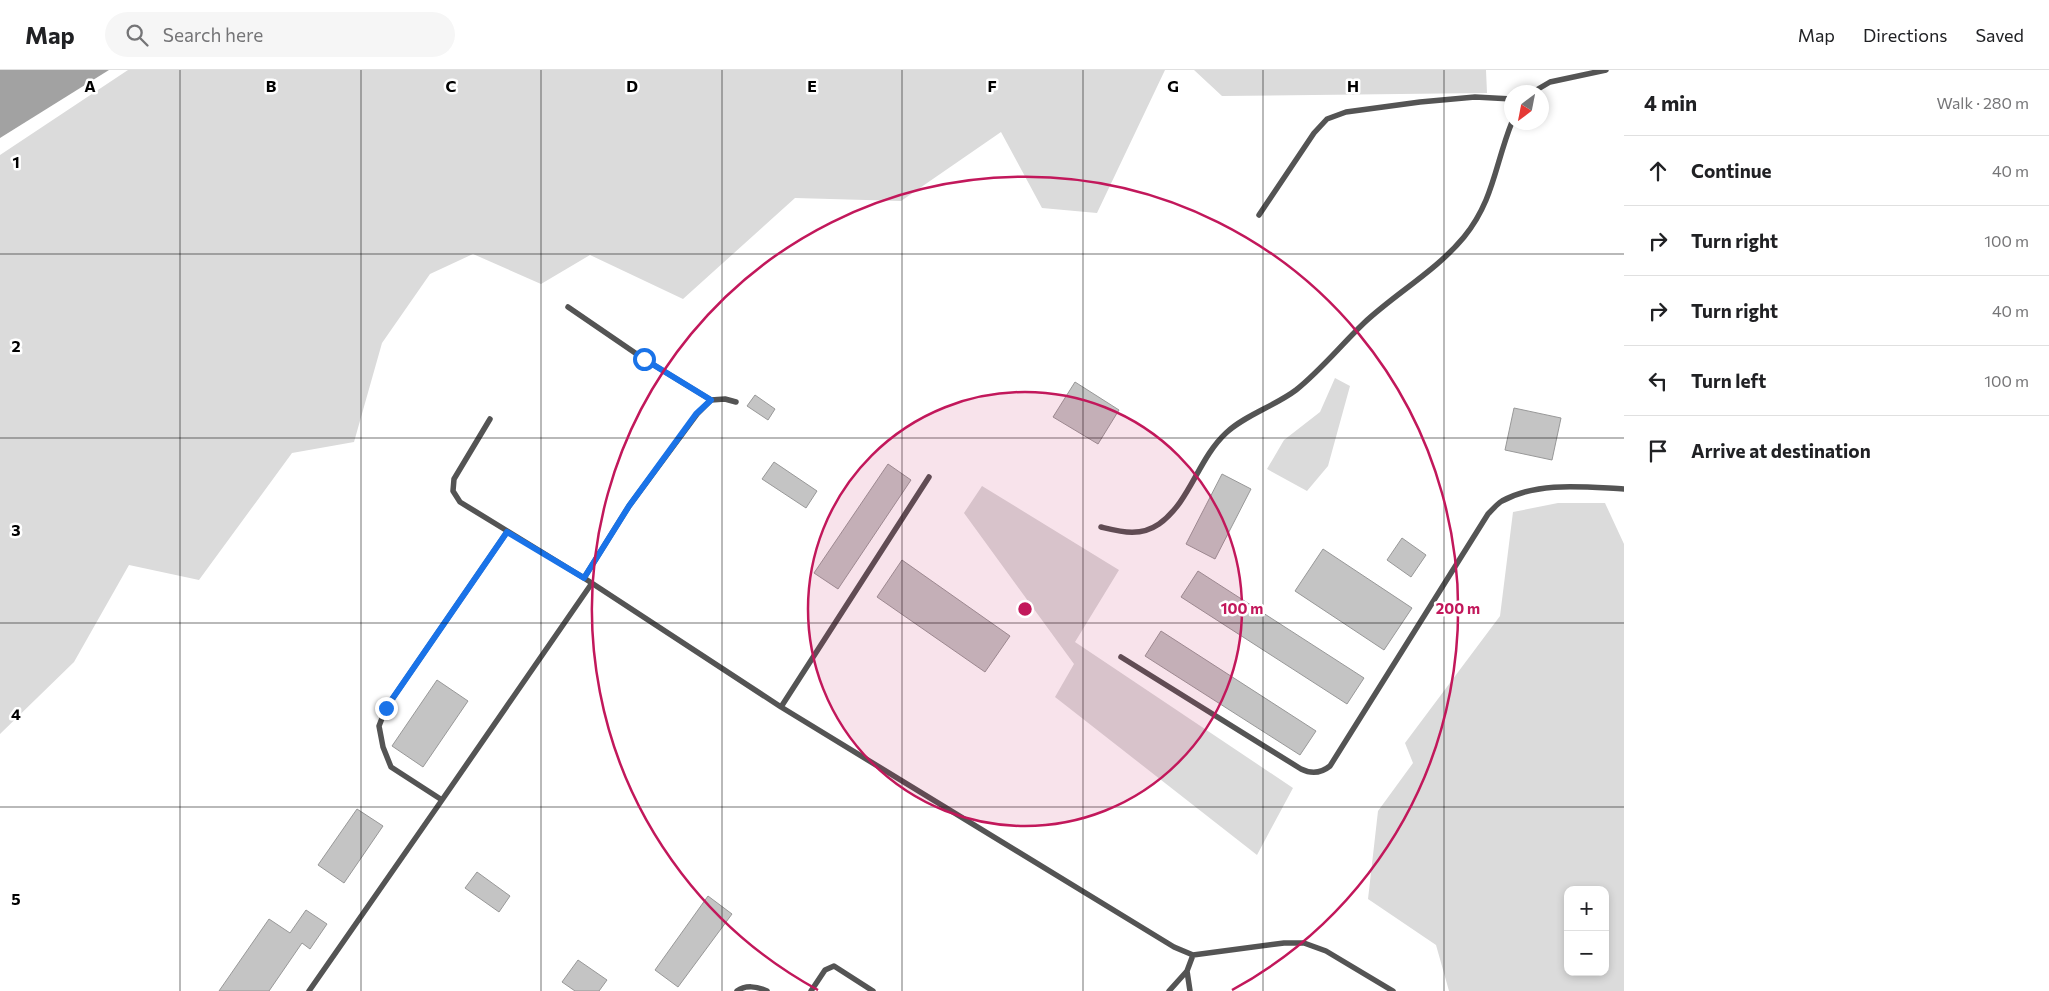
<!DOCTYPE html>
<meta charset="utf-8">
<style>
:root{--surface:#fff;--page:#f6f6f6;--text:#202124;--muted:#757577;--line:#e0e0e0}
body{margin:0;font-family:Commissioner,sans-serif;background:var(--page);color:var(--text)}
.controls{position:absolute;right:15px;bottom:15px;display:grid;overflow:hidden;border-radius:10px;box-shadow:0 2px 8px #0003}
.controls button{width:45px;height:45px;display:grid;place-items:center;padding:0;border:0;border-bottom:1px solid var(--line);background:var(--surface);color:var(--text);font:25px sans-serif}
.compass{position:absolute;left:1504px;top:15px;width:45px;height:45px;border-radius:50%;background:var(--surface);box-shadow:0 2px 8px #0003;rotate:212deg}
.stop{position:absolute;width:15px;height:15px;margin:-11px;border:4px solid #1a73e8;border-radius:50%;background:#fff}
.stop.end{background:#1a73e8;border-color:#fff;box-shadow:0 1px 5px #0008}
.list{margin:0;padding:0;list-style:none}
h2{display:flex;justify-content:space-between;align-items:center;height:65px;margin:0;padding:0 20px;font-size:21px}
h2 small{font-size:16px;font-weight:400;color:var(--muted)}
.list li{display:grid;grid-template-columns:32px 1fr auto;gap:15px;align-items:center;box-sizing:border-box;height:70px;padding:0 20px;border-top:1px solid var(--line)}
.list b{display:block;font-size:19px;white-space:nowrap}
.list em{font-size:16px;font-style:normal;color:var(--muted)}
.icon{flex:none;width:28px;height:28px;fill:none;stroke:currentColor;stroke-width:2;stroke-linecap:round;stroke-linejoin:round}
.map{position:relative;flex:none;width:1624px;height:921px;overflow:hidden}
header{display:flex;align-items:center;gap:30px;box-sizing:border-box;height:70px;padding:0 25px;background:var(--surface);border-bottom:1px solid var(--line)}
header strong{font-size:24px}
nav{display:flex;gap:28px;margin-inline-start:auto;font-size:18px}
.search{width:350px;height:45px;background:var(--page);display:flex;align-items:center;gap:12px;box-sizing:border-box;padding:0 18px;border-radius:28px;color:var(--muted);font-size:19px}
main{display:flex}
aside{flex:1;background:var(--surface)}
.map>svg:first-child{display:block}
.green{fill:#dbdbdb;fill-rule:evenodd}
.water{fill:#a2a2a2}
.building{fill:#c4c4c4;stroke:#989898}
.lines{fill:none;stroke-linecap:round;stroke-linejoin:round}
.service{stroke:#545454;stroke-width:5.5}
.route{stroke:#1a73e8;stroke-width:6}
.grid{fill:none;stroke:#000;stroke-width:1;stroke-opacity:0.55}
.ring{fill:none;stroke:#c2185b;stroke-width:2.5}
.grid-label{font-size:16px;text-anchor:middle;font-weight:bold;fill:#000;stroke:#fff;stroke-width:5;stroke-linejoin:round;paint-order:stroke}
.centre{fill:#c2185b;stroke:#fff;stroke-width:2.5}
.ring-label{font-size:15px;text-anchor:middle;font-weight:bold;fill:#c2185b;stroke:#fff;stroke-width:5;stroke-linejoin:round;paint-order:stroke}
</style>
<header>
<strong>Map</strong>
<div class="search"><svg class="icon" aria-label="search" viewBox="0 0 24 24"><circle cx="10" cy="10" r="6"/><path d="M15 15l6 6"/></svg>Search here</div>
<nav><a>Map</a><a>Directions</a><a>Saved</a></nav>
</header>
<main>
<div class="map">
<svg width="1624" height="921" viewBox="0 0 1624 921">
<rect width="100%" height="100%" fill="#fff"/>
<path class="green" d="M128,0H1165L1097,143L1042,138L1001,62L901,131L795,128L683,229L590,185L541,214L473,184L430,204L382,273L354,372L292,383L199,510L129,495L74,592L0,664V85Z
M1194,0H1486L1487,23L1222,26Z
M1335,308L1350,316L1328,396L1307,421L1267,399L1284,370L1320,342Z
M982,416L1119,500L1075,572L1293,718L1257,785L1055,627L1074,594L964,443Z
M1558,433H1605L1624,474V921H1449L1436,875L1368,829L1378,741L1413,693L1405,673L1500,546L1513,442ZM1568,820H1605V902H1568Z"/>
<path class="water" d="M0,0H109L0,68Z"/>
<path class="building" d="M1075,312L1119,340L1098,374L1053,347Z
M755,325L775,339L768,350L747,336Z
M1514,338L1561,348L1552,390L1505,380Z
M774,392L817,421L806,438L762,409Z
M888,394L911,410L838,519L814,503Z
M1222,404L1251,419L1215,489L1186,474Z
M1402,468L1426,485L1411,507L1387,490Z
M1323,479L1412,538L1384,580L1295,521Z
M902,490L1010,566L985,602L877,527Z
M1198,501L1364,608L1347,634L1181,527Z
M1161,561L1316,661L1300,685L1145,586Z
M437,610L468,631L423,697L392,676Z
M357,739L383,756L344,813L318,795Z
M477,802L510,826L499,842L465,818Z
M708,826L732,844L678,917L655,900Z
M306,840L327,854L310,879L302,873L269,921H219L269,849L290,863Z
M578,890L607,910L599,921H575L562,912Z"/>
<g class="lines">
<path class="service" d="M1533,22L1550,12L1606,0
M1259,145L1314,63L1327,49L1346,42L1420,32L1475,27L1512,29
M568,237L644,289L711,330
M490,349L454,409L453,421L460,432L584,508L781,637L1174,877L1193,885L1284,873H1304L1326,881L1393,921
M1101,457C1122,462 1140,467 1159,454C1190,432 1198,389 1226,363C1245,345 1275,336 1296,320C1321,300 1341,275 1364,253C1396,223 1436,201 1464,167C1494,130 1495,94 1512,52
M507,462L386,638L379,656L383,677L391,697L442,730L592,513
M584,508L629,436L697,344L711,330L725,329L736,332
M1121,587L1301,699C1311,704 1320,704 1330,696L1488,444C1492,440 1497,434 1502,431C1539,411 1584,417 1624,419
M781,637L929,407
M309,921L442,730
M737,921C745,915 757,916 767,921
M811,921L825,900L834,896L873,921
M1169,921L1187,901
M1190,921L1187,901L1193,885"/>
</g>
<g class="lines">
<path class="route" d="M386,638L507,462L584,508L629,436L696,344L711,330L644,289"/>
</g>
<path class="grid" d="M180,0V921M361,0V921M541,0V921M722,0V921M902,0V921M1083,0V921M1263,0V921M1444,0V921M0,184H1624M0,368H1624M0,553H1624M0,737H1624"/>
<circle cx="1025" cy="539" r="217" fill="#c2185b" fill-opacity=".12"/>
<g class="ring">
<circle cx="1025" cy="539" r="217"/>
<path d="M818 920A433 433 0 1 1 1232 920"/>
</g>
<g class="grid-label">
<text x="90" y="22">A</text>
<text x="271" y="22">B</text>
<text x="451" y="22">C</text>
<text x="632" y="22">D</text>
<text x="812" y="22">E</text>
<text x="992" y="22">F</text>
<text x="1173" y="22">G</text>
<text x="1353" y="22">H</text>
<text x="16" y="98">1</text>
<text x="16" y="282">2</text>
<text x="16" y="466">3</text>
<text x="16" y="650">4</text>
<text x="16" y="835">5</text>
</g>
<circle cx="1025" cy="539" r="8" class="centre"/>
<g class="ring-label">
<text x="1242" y="544">100 m</text>
<text x="1458" y="544">200 m</text>
</g>
</svg>
<div class="controls">
<button>+</button>
<button>−</button>
</div>
<svg class="compass" viewBox="-18 -18 36 36"><path d="M0-13l5 13h-10z" fill="#e53935"/><path d="M0 13l5-13h-10z" fill="#757577"/></svg>
<div class="stop" style="left:644px;top:289px"></div>
<div class="stop end" style="left:386px;top:638px"></div>
</div>
<aside>
<h2>4 min<small>Walk · 280 m</small></h2>
<ul class="list">
<li><svg class="icon" aria-label="ahead" viewBox="0 0 24 24"><path d="M12 20V5M6 11l6-6 6 6"/></svg><div><b>Continue</b></div><em>40 m</em></li>
<li><svg class="icon" aria-label="right" viewBox="0 0 24 24"><path d="M7 20v-9h11M14 6l5 5-5 5"/></svg><div><b>Turn right</b></div><em>100 m</em></li>
<li><svg class="icon" aria-label="right" viewBox="0 0 24 24"><path d="M7 20v-9h11M14 6l5 5-5 5"/></svg><div><b>Turn right</b></div><em>40 m</em></li>
<li><svg class="icon" aria-label="left" viewBox="0 0 24 24"><path d="M17 20v-9H6M10 6l-5 5 5 5"/></svg><div><b>Turn left</b></div><em>100 m</em></li>
<li><svg class="icon" aria-label="arrive" viewBox="0 0 24 24"><path d="M6 21V4h12l-3 4 3 4H6"/></svg><div><b>Arrive at destination</b></div></li>
</ul>
</aside>
</main>
